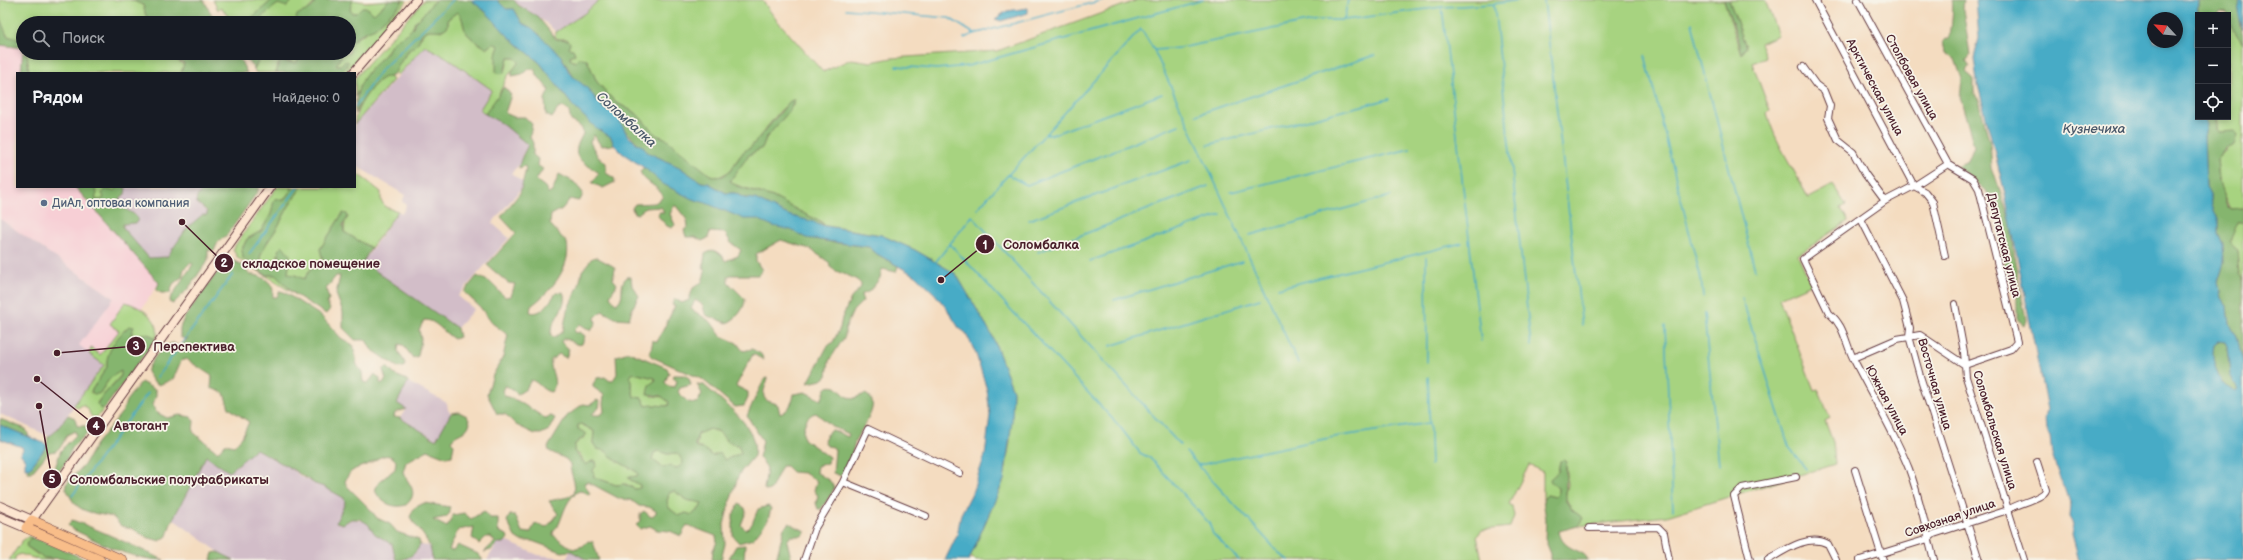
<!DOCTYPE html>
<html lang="ru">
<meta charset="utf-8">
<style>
:root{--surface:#171b24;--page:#20242c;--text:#f1f3f6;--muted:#9ea1a6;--line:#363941}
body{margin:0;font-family:"Balsamiq Sans",sans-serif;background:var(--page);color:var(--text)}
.controls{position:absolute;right:12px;top:12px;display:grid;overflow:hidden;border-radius:0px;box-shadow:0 2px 6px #0003}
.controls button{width:36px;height:36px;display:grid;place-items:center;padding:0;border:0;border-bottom:1px solid var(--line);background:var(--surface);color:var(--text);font:20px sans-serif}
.compass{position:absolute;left:2147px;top:12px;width:36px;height:36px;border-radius:50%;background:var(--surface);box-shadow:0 2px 6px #0003;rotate:296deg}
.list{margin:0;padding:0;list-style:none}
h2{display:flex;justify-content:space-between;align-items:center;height:52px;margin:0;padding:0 16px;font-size:17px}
h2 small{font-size:13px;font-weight:400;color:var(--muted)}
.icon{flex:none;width:22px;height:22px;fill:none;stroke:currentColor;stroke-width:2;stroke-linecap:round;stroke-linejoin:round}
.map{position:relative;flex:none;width:2243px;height:560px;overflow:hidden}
.search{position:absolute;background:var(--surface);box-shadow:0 2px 6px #0003;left:16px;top:16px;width:340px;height:44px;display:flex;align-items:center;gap:10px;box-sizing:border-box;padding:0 14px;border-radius:22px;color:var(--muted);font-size:15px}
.panel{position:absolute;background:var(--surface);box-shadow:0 2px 6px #0003;left:16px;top:72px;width:340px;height:116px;border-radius:0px}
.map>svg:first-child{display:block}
.built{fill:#f7cfd5}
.industrial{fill:#d2bdc8}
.green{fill:#a7d380;stroke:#787956}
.forest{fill:#85b56e;stroke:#686a4c;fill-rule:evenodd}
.water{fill:#47abc6;stroke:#486578;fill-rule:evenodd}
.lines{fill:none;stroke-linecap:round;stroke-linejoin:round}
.stream{stroke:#47abc6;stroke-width:1.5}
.minor-casing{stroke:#643b41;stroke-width:8}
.secondary-casing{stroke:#643b41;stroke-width:10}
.primary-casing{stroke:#643b41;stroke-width:10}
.minor{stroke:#fff;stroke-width:6}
.secondary{stroke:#fce5d0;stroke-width:8}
.primary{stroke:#f8bd89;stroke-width:9}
.service-dot{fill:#5c6f8a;stroke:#f7f3e8;stroke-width:1.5}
.labels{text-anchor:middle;stroke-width:3.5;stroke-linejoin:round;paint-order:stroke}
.street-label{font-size:12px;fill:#4a1f2b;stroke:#f7f3e8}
.service-label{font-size:12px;fill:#4e5e75;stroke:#f7f3e8;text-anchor:start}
.water-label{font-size:13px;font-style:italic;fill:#495769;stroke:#f7f3e8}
.leader{fill:none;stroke:#4a1f2b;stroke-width:1.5}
.callout-dot{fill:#4a1f2b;stroke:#f7f3e8;stroke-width:1.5}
.mark-label{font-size:12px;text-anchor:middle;font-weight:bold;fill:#fff}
.callout-label{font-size:13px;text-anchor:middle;font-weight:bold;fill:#4a1f2b;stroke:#f7f3e8;stroke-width:3.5;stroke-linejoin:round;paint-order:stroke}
</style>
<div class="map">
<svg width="2243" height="560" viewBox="0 0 2243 560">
<rect width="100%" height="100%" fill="#f7f3e8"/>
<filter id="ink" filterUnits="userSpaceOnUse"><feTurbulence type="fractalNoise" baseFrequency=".025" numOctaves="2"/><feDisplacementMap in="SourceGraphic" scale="8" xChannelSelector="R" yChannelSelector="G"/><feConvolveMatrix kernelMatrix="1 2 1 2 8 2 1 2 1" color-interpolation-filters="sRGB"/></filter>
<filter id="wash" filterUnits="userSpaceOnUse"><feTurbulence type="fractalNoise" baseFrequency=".012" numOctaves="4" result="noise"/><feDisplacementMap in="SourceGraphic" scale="16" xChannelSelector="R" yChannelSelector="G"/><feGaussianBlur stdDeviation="0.9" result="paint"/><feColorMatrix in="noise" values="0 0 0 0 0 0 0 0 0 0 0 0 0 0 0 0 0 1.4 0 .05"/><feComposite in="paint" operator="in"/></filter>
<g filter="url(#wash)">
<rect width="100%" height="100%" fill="#f4dcc0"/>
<path class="built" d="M0,45L23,48L21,73H17V187H75L159,283L104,365L78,345L114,298L0,219Z"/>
<path class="industrial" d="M514,0H599L585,13L556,32L545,22L518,4Z
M425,46L446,57L492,90L480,110L503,124L528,145L522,155L519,165L511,173L525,184L492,223L509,238L458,296L474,309L457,328L363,262L398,211L402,213L405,209L406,204L402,202L405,195L355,165V124Z
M126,187H211L208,190H203L196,199L198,204L208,213L207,215H202L189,227L167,257L149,258L122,228L123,224L136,223L135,215L124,210L119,201L118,199L124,196Z
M0,219L114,298L79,345L104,365L51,437L0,414Z
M408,382L447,403L448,410L451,413L437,440L400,418L406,409L397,403Z
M255,449L292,469L300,476L317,485L324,487L344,498L345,503L336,523L343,524L353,519L366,522L375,534L392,544L396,560H230L173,519L206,456L229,472Z
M506,541L538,555L567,558L571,550L587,560H487L497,544Z
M420,545L429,546L432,550V560H404L415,553Z"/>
<path class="green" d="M0,0H131L143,5L146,16L153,20L173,23H23V40L10,37L5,33L0,18Z
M213,0H272L246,23C232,23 229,17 221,7L218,10Z
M290,0H315V2L307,11L300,13L296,18L301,23H254L275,5L291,3Z
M353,0L366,2L389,0L374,14L369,9L362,7L356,13H352L350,9Z
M402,0L407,1L345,73H340L348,65H336L343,53H349L350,42C369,31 387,19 402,3Z
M424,0H435L419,19L415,21L412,31L392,44L384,56L370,69L355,97V78Z
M599,0H762L775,18L823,72L851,59L871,62L892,58L997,51L1138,0H1724L1741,54L1746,47L1729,0H1765L1778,35L1760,43L1766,58L1752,63L1770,111L1767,113C1775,144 1795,169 1808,198L1833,185L1846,205L1841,208L1848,221L1798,255L1811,284L1779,298L1814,390L1818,389L1830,418L1825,421L1833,442L1835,464L1667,516L1578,526L1583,518L1572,510L1565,497L1568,485L1566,462L1560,461L1558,472L1551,482L1558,488V495L1555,497L1547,495L1543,500V472L1529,465L1509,504L1512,506L1514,516L1510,527L1482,530L1477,536L1482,560H976L970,557L1004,480L1010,441L1013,391L992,335L956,274L915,250L881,235L827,226L823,225L821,221L799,212L773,197L730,183V180L749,155L762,148L766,138L794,104V99L780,111L751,147L740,156L730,171L719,177L710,175L691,161L685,154L662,137L656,135L636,113L615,102L597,82L587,60H578L575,62L571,60L570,56L575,54L574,51L568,48L567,39H558L555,36L556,32L585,13Z
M457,12C464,16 462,25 466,32C471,39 479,44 487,48L493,43L499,46L496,55L497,64L506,69L508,58H515L519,62L507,77L495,102L485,114L480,109L492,90L446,57L425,46L398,75L394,71L410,49L417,44L424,32L432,29L441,31L448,26V19Z
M2228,19L2243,44V208L2230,209L2220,187L2217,159L2230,146L2221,133L2218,132L2216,117H2228Z
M27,53H173L174,58L184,65L181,73H29Z
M249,53H302V54L296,63L283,60L278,64L276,73H256L254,69L257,64Z
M384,77H390L393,80L355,124C355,108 371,85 384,77Z
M355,173C366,179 372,185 381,192V200L385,207L398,211L371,248L344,232L345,222L341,216L320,249L324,264L322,266H315L304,279L295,275L288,274L289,265L277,254L281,262L277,267C271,268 262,264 260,258C263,246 271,238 277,228C285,214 291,200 302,187H355Z
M94,187H119L116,191L104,194V198L100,200L95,199Z
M277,187H293L283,201L276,198L271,214L261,231L247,239L242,249L243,258L266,275H275L296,295L238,258L233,250L236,244Z
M2243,221V280L2239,274L2237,251L2230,241L2237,222Z
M125,302C141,306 165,322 155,340L153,336L147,334L131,344L129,340L133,332L129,326C119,335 105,353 107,367L91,391V393L101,392C106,383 112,374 121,371L122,374L100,399L97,403L100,408L104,409L97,417C88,419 91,411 86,407L82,405L78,408L74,405L104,365L89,354L91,348L100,355L119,331L110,324Z
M633,373L655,378L652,396L663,397L669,402L668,406L652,405L646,406L642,398L634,397L630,377Z
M581,424L594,431L593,443L596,447L608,452L612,458L637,472L638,476L629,477V479L640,485V489H635L626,484L616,485L594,477L593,470L597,463L592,461L589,465L584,464L581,456L574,451L575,444L586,436L578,429V425Z
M709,429L720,432L726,441L739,446L741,453L725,460L722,457L712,456L702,448H696L698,434Z
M658,451L667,454L677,453L683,461L682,465L677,468L670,466L662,467L652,459L654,453Z
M674,491L689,501H697L702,503L700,508L692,515L686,513L679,516L669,508L667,502L669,493Z
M29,536L33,538H30L26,546L38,555L52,560H40L20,554L15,557V560H9L22,541Z"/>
<path class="forest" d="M131,0H204L216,23H173L151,20L146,16L143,5Z
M272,0H290L291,3L287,7L278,4L254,23H246Z
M315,0H353L350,9L352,13H356L362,7H366L374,14L389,0H402V3L375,28L361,34L349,44V23H301L296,18L297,15C303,11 315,10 315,0Z
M435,0H471L478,5L502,27L508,36L540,63L573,106L597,128L611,137L614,145L601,146L594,135L590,142L598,157L606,163V173L614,178L615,182L603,188L592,183L599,173C579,159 569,158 583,134C583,126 577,124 571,121L569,112L564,107L558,109L552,118L546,115L545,99L549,90L537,75L534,69H528L523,74L512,76V71L519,62L515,58H508L504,73L500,74L496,72V55L499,46L493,43L487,48C479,44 471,39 466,32C462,25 464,16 457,12L448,19V26C440,35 431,26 423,33C420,36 420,40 417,44C415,47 412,47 410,49C403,56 398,67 394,74C391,78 386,76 383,78C373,83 360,104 355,114C355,88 364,73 384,56C388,53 389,47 392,44C400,34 413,35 415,21L419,19Z
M497,0H514L518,5L538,17L556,39L568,40L570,43L568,48L573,49L575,54L570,56V59L575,62L580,58L587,60L597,82L615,102L636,113L656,135L665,138L710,175L716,177L723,176L730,171L743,152L751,147L790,101L795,100L787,114L766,138L762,148L749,155L730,181L737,186L773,197L824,224L819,225L788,215L754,199L744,198L735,193H726L708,183L701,182L679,167L647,152C639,144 629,135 621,126L622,116L604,109L587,88L573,77L561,56L541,39L539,34L522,23L514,9H506Z
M1724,0H1729L1746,47L1741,54L1737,36Z
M1952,0H1964L1963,9L1970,55L1966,60L1969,65L1966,72L1974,79V92L1979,100L1990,144L1992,167L2011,223L2015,261L2026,320L2024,325L2017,319V290L2012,271L2005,269L2003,265L2011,255L2004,238L2002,217L1998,205L1989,198L1987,192L1956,166L1968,161L1974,146L1960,97L1962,79L1955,59L1945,53L1943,41L1950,37C1951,32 1954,4 1952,0Z
M2198,0H2240C2237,16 2243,28 2243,44L2233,29L2227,13L2220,12L2216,15L2198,16Z
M0,18L7,36L23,40V53H27L29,73H21L23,48L0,45Z
M173,53H232L240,59L247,73H181L184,63L174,58Z
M242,53C249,53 256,55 258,62L254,69Z
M302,53H343L336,65H340L346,61L349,62L340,73H276L280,61L296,63Z
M504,87L511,95L505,113L514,117H525L532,124L530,137L533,143V155L538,159L537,165L543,169L536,180L545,187L548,193L552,192L559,174L574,182L583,193L581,199L578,201L570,199L562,209L551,215L550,224L567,243C572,268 549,293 531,306L530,312C542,316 550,301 556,293L563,292C570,306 549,321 551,336L555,337L563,331L567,311L579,285L582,271L592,258L596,257L613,266L615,269L613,279L617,284L610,296L616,304C627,297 617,285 627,277H631L632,286L639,296L633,307L629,319L615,318L602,311L595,318L596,323L591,331L580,324L574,330L576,333L580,332L585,336L582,344C575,347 571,338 563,339L561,342L569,349L566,358L559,354L551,360C549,371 560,382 551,392C542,391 539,382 531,380L526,389L518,394L505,385L502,391L505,396L518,401L545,418L551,416L555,418L549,430L541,434H535L516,425L505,414H497L487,394L493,375L503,357L508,335L492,323L480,307L464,292L477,276L490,282L505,297L511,296L515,284L508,283L487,265L516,233L501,217L520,193L526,169L525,166L519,168C520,159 524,153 528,145L503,124L485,114Z
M2206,117H2216V129L2218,132L2235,131L2238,135L2235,144L2226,148L2217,159L2219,182L2227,206L2230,209L2243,208V221L2238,222L2230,241L2237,251L2239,274L2243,280V363L2237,336L2229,324L2227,306L2221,298L2218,282L2224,262L2223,245L2218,234V218C2210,209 2213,196 2206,187L2204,136L2207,125Z
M643,168L824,241L869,247L877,254L898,266L896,272L882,269L880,278L870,291L861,295L863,301L853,311L845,329V336L829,361L827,376L822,380L808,383L827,347L833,342L840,328L842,318L851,298L861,287V284C853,274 838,275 829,266L830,263L810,249L781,240L756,254V261L762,270L758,275H731L728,276V282L745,299C745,309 736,319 727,323L708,316L705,314L703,305L695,300L691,309L711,322L721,336L737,343L743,351L752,349L761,354L764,360L753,354L736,386L748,392V398L744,406L735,407L702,379L652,357L650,355L653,340L657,342L675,306L672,304L675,299L682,303L689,300L693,288L702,282L705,272L703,267L705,254L713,250L722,255L725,261L738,256L741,250L731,243L725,233L710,232L708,238L702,241L695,237H686L684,230L688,227L687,220L676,206H674L670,214L675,225L672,228L667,226L658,216L659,212H664L661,207L645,208L638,214L634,213L632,208L635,204L655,203L663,197C659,185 643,183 640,171Z
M75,187H94L97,193L95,199L100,200L104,198L102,193L106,189L113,191L119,187H126L125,194L119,199C125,214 132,209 138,219L136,223L123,224V228L149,258L167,257L187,228L202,215H207V211L196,202L197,197L201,191L208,190L211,187H258V191L227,235L218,242L214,251L208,250V260L188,289L173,304L169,302L170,299L193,264L190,263L184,269L182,277L173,284L170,293H161L156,290L159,283Z
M293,187H302C291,200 285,214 277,228C271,238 263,246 260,258C262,264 271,268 277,267L281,262L278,250L283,246L290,255L288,274L295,275L304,279L312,267L324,264L320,249L341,216L343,213L347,214L348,217L343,225L344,232L371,248L363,262L457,328L459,337L454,339C444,333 435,319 424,320L419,330L421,339L418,356L413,358L403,345L399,344L398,351L405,363L404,367L399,368L371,349L366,340H355L343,328V312L336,294L340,276H336L326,289L329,299L327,303L330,309L326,314L296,295L275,275H266L243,258L242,249L247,239L261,231L271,214L274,200L276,198L283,201Z
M230,259L242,265L250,275C257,274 269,279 272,287C274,290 272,293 273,297H277L280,291L284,292L321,316L341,338L353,345L357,365L362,372L363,382L368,383L375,374L380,379V383L383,384L386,379L383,370L387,367L395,375L407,380L408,382L397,403L406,409L395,413L394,417L400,418L436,440L451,413L459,412L467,416L470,423C465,436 456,432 451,441L454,444L452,456L446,457L428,450L406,462L403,472C407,483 421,492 406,505C394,509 380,503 375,490L379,482L395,469L396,461C386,448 375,462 366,465C355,469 349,470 345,482L347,486L370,509L377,518L390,524L397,532L419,540L420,545C415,555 407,560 396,560L392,544L375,534L368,524L360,519H351L343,524L336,522L345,503L344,498L324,487L315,484L292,469L256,449L229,472L206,456L171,523L167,536L160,541L146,537L133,529L121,526L113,517C97,513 78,514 70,496C68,491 65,490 66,484L84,465L96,444L123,411L126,401L141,382L156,390V397L152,404L156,412L167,418L180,415L191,417L194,421L193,432L216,451H219L225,444L234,446L242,437L249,422L229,408L224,393L211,388L212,376L186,359L181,361L173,379L159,385L153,381L147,372C150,362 162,345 173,343L180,347L188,338L185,339L180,337V328L184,318L221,267Z
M129,326L134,327L129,340L131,344L136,343L138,336L143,333L153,336L155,340L104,409L100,408L97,404L100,399L121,376V371L110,378L99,394H94L91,391L107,367C105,352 118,336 129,326Z
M2218,341L2225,342L2227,346L2230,375L2238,389L2235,391L2222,383C2214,368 2211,361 2214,343Z
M629,352L667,368L669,373L665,382L668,386L675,387L677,381L672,377L674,375H684L689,378L691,385L680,388L678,392L688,402L697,403L702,394L697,384L704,385C723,403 760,426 754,456L739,474L728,508L724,525L725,544L721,560H712L713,550L717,542L716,536L687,525L681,536L670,531L657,530L650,526L640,529L636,525L640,521V514L644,511L651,517L656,513V511L649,507L639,506L631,500L620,499L588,482L584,483L590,494L588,495L585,492L579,491C567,498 564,512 559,524C557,528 553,529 553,535L573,549L583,546L588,541L593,542L599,560H587L571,551L562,552L532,541H521L515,537L507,521L510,515H515L522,532L530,533L535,524L547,527L558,514L549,501L568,497L574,493C577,484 570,474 570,464L566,459L549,451L548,447L567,416L583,404L590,405L597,400L600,402L599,408L591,415H600L604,412L603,404L604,395L593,387V384L597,378L605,377L610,381L613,380L617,374L616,356ZM633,373L655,378L656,380L649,385L647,394L661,396L669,402L668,406L652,405L646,406L642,398L634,397L630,377ZM581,424L594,431L593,443L597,449L606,451L612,458L637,472L638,476L629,477V479L640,485V488L635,489L624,484L616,485L594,477L593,470L596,466V461H592L586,465L574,451L575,444L587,434L578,429V425ZM709,429L718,431L728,442L739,446L741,453L725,460L720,453L712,456L705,449L696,448L695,444L698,434ZM658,451L667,454L677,453L683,461L682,465L677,468L670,466L662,467L652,459L654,453ZM674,491L687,500L702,503L700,508L692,515L686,513L679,516L669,508L667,502L669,493Z
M766,378H768C767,384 760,394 766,400C769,402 774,402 778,405L780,414C788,412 793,402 794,394L805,392L821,400C826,392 823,384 836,387L846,396L852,399L865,394C884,402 861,429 856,439C851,451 852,467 841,476L833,473L835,450L833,447L827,446L824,441L829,431L833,430L848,437L849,434L833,427L816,413C806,414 801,430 804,439L829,457L828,463L817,466L816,472L830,481L834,487L832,493L821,509H818L816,503L818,496L814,490L817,481L804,473L792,472L786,466H782L771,489L767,491L764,489L767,468L759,457L763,441L747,416C749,411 763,380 766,378Z
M68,415L75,418L77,426H89L87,434L73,446L65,463L51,482L47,479L56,465L61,450L76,435L75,431L67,435L62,445L56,451L49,452L32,472H28L27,469L30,468L47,446L48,437L55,432Z
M0,419L26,429L29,437L0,425Z
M1564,460L1566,463V501L1572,510L1583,518L1578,526L1559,531C1562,552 1584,548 1588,560H1551V554L1545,539L1546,519L1543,500L1547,495L1555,497L1558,495V488L1551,482L1550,479L1558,472L1560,461Z
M424,503L450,507V513L446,517L433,520L447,527L453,515L464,513L471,519L484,511L490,518H498V531L507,535L508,538L504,543H498L491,550L484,552L495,542L491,537H486L479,544L472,538L474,527L458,530L449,550L453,551L458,545L478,554L483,560H432C432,540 419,532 410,517L414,508Z
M739,504L745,508L746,512L741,525L746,530L752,524L758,509L768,506L771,508L768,520L753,539L739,543L733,536V515Z
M72,520C103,531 133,546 164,560C130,560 102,543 72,529L68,525Z
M789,523L805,531V533L802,536H791L787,541L791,558L794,560H776L784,528Z
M30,538L43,541L87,560L44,558L26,546Z
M745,545L744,560L729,558L736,546Z
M218,552L234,560H211L213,553Z"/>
<path class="water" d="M471,0H497L506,9H514L522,23L532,28L561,56L570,74L587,88L604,109L624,116V119L620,122L628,136L638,144L644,147L647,152L679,167L701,182L708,183L726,193H735L744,198L755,199L788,215L814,222L819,225L881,235L915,250L956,274L992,335L1013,391L1012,421L1004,480L969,560H945L957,535L961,514L972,493L985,455L990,415L987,390L976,354L966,333L959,328L947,309L935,294L916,276L877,254L869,247L806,238L791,230L773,226L757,219H744L706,203L692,199L663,184L646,169L622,153L614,145L611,137L596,128L573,106L540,63L508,36L486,12Z
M1976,0H2198L2195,45L2198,59V117H2206L2207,125L2204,136L2206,187C2213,196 2210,209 2218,218V234L2223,245L2224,262L2218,281L2221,298L2227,306L2229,324L2237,336L2243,363V560H2079L2072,534L2074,524L2070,517L2071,506L2065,487L2060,479L2052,455L2050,437L2046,431L2045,419L2047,410L2005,194L1977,81L1974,58L1979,38ZM2153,18H2177V42H2153ZM2218,341L2225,342L2227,346L2230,375L2238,389L2235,391L2222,383C2215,368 2211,361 2214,344Z
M2240,0H2243V30L2238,12Z
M1028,8V13L1001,21L995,19L1007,11Z
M0,425L46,444V447L30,468H25V460L20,453L23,450L22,447L0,439Z"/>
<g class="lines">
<path class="stream" d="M1544,0L1582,326
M1494,4L1531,346
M1442,7L1481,341
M846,9L949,18L973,33
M1344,20L1348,0
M1692,23L1755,270
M964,38L974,34L1103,0
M1155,50L1180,48L1317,20H1344L1442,7L1494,4L1518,0
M1645,55L1701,279L1703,297
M896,66L936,69L968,66L1203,0
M355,107L381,70L453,0
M1196,115L1375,55
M1046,134L1051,135L1162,94
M1208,145L1389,99
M1008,175L1027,185L1179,125
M1231,192L1410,149
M977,209L1141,29L1154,50L1298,363
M1029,220L1191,160
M1250,235L1391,196
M950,244L1120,427L1140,453L1150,458L1209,523L1213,534L1239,560
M1038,252L1208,186
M249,254L298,187
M1426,257L1427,362
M1090,261L1221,215
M934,264L972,216L1180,445
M1278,288L1462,243
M1742,298L1789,447L1806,469
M1114,300L1242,261
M1704,313L1719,465
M1665,326L1673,510
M1110,346L1260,299
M157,377L233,274
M1428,377L1431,465
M1186,452L1282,556L1289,560
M1199,465L1334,437L1429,423
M72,496L148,393"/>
</g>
</g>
<g filter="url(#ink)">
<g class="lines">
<g class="minor-casing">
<path id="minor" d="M1815,0L1914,186L1925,192L1933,202L1945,256
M1858,0L1948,164
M1803,67L1816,85L1824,91L1830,106L1828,118L1838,140L1853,152L1865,174L1885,201
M1861,219L1903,301L1910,328L1909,336L1920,376L1979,560
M1955,304L1964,352L1966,377L2024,560
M1853,358L1897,339L1920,335L1965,365L2011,349L2017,342L1979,189L1973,179L1948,164
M1855,470L1883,560
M843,482L926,516
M1589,528L1658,527L1664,533L1669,560
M804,560L815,528L843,482L868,429L960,473
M1750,560L1734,496L1742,488L1796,477
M1768,560C1785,550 1809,533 1828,544L1836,560
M1860,560L1928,539L1934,534L2008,510C2017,503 2043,499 2046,490L2037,462
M1934,560C1926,530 1920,498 1909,469C1894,431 1872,396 1854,360C1845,343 1845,326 1829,313L1803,259L1885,201L1914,186L1948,164"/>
</g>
<g class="secondary-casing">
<path id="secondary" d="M353,73L416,0
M0,506L32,520L270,187
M0,517L26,528"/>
</g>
<g class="primary-casing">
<path id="primary" d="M100,560L26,528L32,520L123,560"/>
</g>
<use href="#minor" class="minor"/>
<use href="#secondary" class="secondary"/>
<use href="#primary" class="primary"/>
</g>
</g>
<circle class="service-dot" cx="44" cy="203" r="4"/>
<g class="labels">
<g class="street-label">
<text transform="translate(1912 77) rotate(61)" y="4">Столбовая улица</text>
<text transform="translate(1875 87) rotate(62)" y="4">Арктическая улица</text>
<text transform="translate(2004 245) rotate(76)" y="4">Депутатская улица</text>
<text transform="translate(1935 384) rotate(74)" y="4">Восточная улица</text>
<text transform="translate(1887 400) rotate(62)" y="4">Южная улица</text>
<text transform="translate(1995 430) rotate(73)" y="4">Соломбальская улица</text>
<text transform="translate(1950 518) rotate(-19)" y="4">Совхозная улица</text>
</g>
<g class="service-label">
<text x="52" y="207">ДиАл, оптовая компания</text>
</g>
<g class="water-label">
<text transform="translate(627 119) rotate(42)" y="5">Соломбалка</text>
<text x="2094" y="133">Кузнечиха</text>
</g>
</g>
<path class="leader" d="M941 280L985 244M182 222L224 263M57 353L136 346M37 379L96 426M39 406L52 479"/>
<g class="callout-dot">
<circle cx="941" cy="280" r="4"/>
<circle cx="182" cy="222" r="4"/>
<circle cx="57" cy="353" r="4"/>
<circle cx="37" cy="379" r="4"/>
<circle cx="39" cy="406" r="4"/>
<circle cx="985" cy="244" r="10"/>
<circle cx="224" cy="263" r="10"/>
<circle cx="136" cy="346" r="10"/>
<circle cx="96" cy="426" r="10"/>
<circle cx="52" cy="479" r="10"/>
</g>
<g class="mark-label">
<text x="985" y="249">1</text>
<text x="224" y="267">2</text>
<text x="136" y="350">3</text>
<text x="96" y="430">4</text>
<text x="52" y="483">5</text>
</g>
<g class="callout-label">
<text x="1041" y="249">Соломбалка</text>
<text x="311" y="268">складское помещение</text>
<text x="194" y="351">Перспектива</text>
<text x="141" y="430">Автогант</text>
<text x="169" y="484">Соломбальские полуфабрикаты</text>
</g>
</svg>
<div class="controls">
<button>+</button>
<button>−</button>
<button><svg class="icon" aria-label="locate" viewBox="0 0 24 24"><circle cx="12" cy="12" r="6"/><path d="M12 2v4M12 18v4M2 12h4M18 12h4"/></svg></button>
</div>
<svg class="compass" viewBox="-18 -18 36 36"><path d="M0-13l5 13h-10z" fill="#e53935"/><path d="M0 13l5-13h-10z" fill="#9ea1a6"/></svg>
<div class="search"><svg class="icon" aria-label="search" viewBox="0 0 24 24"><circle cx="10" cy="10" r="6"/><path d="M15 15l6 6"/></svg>Поиск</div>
<section class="panel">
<h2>Рядом<small>Найдено: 0</small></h2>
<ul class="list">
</ul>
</section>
</div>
